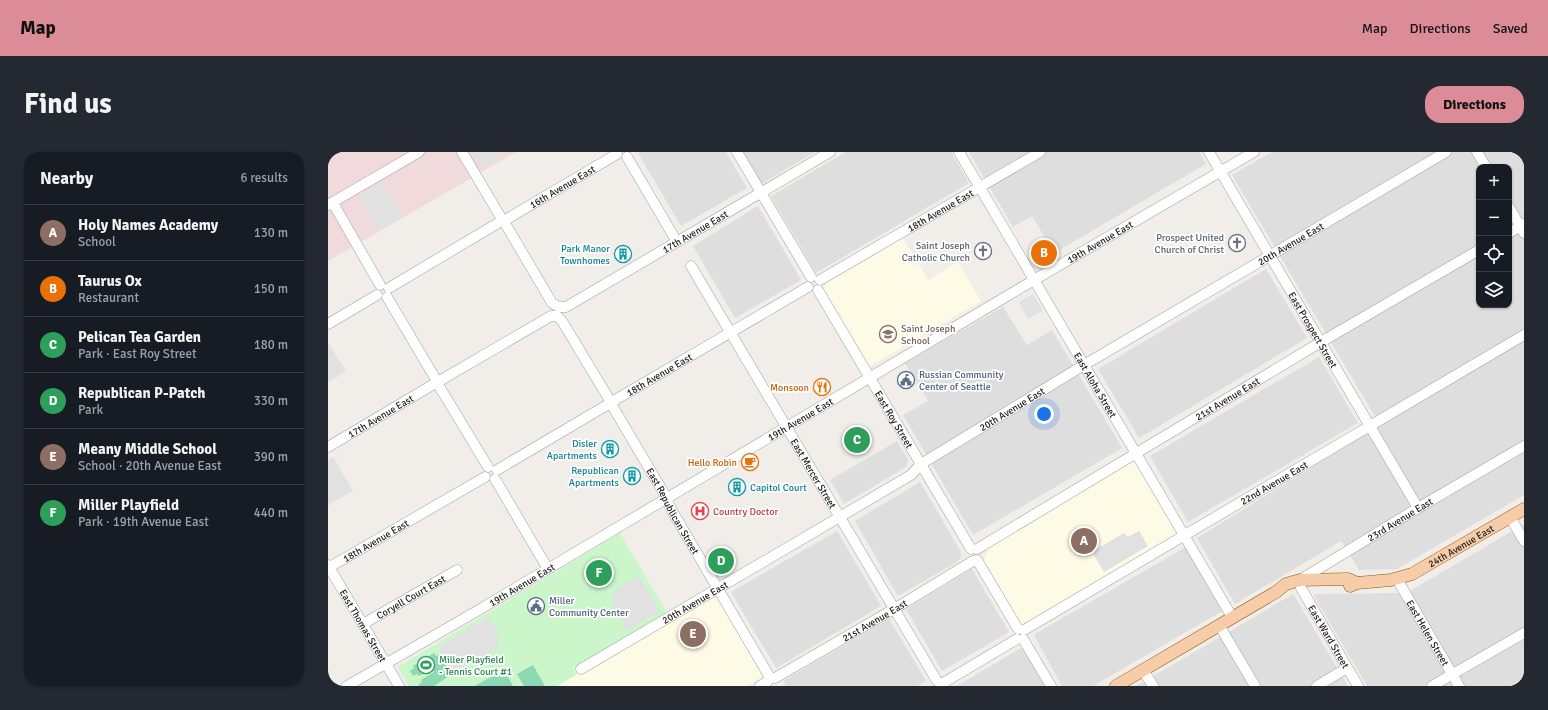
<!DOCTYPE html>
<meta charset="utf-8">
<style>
:root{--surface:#171b24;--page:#242831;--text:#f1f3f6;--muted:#9ea1a6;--line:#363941;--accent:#dc8c97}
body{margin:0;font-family:Signika,sans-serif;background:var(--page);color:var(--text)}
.controls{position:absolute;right:12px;top:12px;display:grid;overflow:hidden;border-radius:8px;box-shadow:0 1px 3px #0004}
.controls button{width:36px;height:36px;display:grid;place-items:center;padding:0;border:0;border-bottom:1px solid var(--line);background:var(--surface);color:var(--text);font:20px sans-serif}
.you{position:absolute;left:716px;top:262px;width:14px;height:14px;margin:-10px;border:3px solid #fff;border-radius:50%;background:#1a73e8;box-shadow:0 0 0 6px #1a73e833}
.badge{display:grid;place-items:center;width:26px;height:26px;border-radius:50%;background:var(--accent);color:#fff;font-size:13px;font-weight:700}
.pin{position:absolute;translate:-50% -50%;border:2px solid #fff;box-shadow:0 1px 4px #0006}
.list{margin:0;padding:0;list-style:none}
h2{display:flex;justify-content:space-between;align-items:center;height:52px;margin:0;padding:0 16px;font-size:17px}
h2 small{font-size:13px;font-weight:400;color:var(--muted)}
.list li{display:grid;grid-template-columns:26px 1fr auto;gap:12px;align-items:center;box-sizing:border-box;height:56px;padding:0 16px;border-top:1px solid var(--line)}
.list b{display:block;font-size:15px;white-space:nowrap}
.list p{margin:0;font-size:13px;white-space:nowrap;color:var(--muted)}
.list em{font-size:13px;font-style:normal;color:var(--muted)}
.icon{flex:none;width:22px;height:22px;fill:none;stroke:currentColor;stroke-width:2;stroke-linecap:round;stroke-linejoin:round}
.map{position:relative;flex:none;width:1196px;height:534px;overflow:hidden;border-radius:16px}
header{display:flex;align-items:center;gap:24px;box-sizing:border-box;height:56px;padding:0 20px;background:var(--accent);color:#111}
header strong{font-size:19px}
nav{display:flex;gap:22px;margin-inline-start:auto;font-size:14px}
.intro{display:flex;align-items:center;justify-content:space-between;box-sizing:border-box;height:96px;padding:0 24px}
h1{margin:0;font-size:28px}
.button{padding:10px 18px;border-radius:16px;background:var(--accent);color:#111;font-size:14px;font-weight:700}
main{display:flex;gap:24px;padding:0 24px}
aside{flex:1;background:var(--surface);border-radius:16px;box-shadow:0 1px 3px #0004}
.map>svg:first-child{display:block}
.residential{fill:#dfdede;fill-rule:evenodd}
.commercial{fill:#f0dadb}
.education{fill:#fdfae5}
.grass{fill:#d2e6b3}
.park{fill:#cbf6ca}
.pitch{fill:#8dd9b4}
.parking{fill:#e1e1e1}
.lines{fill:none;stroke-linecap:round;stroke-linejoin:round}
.minor-casing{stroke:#a2a2a2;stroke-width:11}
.major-casing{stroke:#93570b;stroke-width:13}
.minor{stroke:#fff;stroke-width:10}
.major{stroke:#f6cca9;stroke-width:12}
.labels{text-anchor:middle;stroke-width:3.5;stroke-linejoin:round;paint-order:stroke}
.street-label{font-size:10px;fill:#212121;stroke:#fff}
.worship-label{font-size:10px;fill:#5b616d;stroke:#fff;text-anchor:end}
.culture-label{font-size:10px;fill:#0d838f;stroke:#fff;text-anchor:end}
.education-label{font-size:10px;fill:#785e54;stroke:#fff;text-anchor:start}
.service-label{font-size:10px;fill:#4e5e75;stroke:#fff;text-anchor:start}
.food-label{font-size:10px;fill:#c56008;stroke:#fff;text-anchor:end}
.health-label{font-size:10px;fill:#be3a42;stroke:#fff;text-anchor:start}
.leisure-label{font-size:10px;fill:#27864d;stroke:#fff;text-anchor:start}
</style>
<header>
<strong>Map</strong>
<nav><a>Map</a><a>Directions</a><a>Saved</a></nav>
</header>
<div class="intro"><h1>Find us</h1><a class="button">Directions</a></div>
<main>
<aside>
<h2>Nearby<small>6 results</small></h2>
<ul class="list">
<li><span class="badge" style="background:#8d6e63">A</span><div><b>Holy Names Academy</b><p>School</p></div><em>130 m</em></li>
<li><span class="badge" style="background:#e8710a">B</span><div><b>Taurus Ox</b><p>Restaurant</p></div><em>150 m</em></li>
<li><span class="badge" style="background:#2e9e5b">C</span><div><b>Pelican Tea Garden</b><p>Park · East Roy Street</p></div><em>180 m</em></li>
<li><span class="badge" style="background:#2e9e5b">D</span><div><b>Republican P-Patch</b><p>Park</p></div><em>330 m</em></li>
<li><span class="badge" style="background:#8d6e63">E</span><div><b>Meany Middle School</b><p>School · 20th Avenue East</p></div><em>390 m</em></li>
<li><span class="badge" style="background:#2e9e5b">F</span><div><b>Miller Playfield</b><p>Park · 19th Avenue East</p></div><em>440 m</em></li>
</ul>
</aside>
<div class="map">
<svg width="1196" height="534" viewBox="0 0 1196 534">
<rect width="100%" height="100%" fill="#f1ede9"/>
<path class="residential" d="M312,0H398L419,36L353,74L310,1Z
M414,0H487L433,32Z
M518,0H623L641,31L488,121L443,44Z
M641,0H871L878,12L726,101L704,64L685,75Z
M944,0H1196V343L1069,417L1031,418L1013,389L907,452L869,386L1052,273L904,23ZM1151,15H1181V153H1151Z
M430,54L473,128L407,166L365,94Z
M938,117L979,186L811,286L770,217Z
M675,155L699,193L724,178L794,296L645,383L575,263L600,249L577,211Z
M991,205L1030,271L860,370L822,304Z
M569,289L580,308L578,315L516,352L502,328Z
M592,330L633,400V405L629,410L570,444L527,369Z
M1196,372V534H1039L985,442L1073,441L1082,439Z
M509,379L553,454L448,516L403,440Z
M858,395L896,458L765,534H734L707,485V482Z
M644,417L681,480L614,519L578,457Z
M965,442L1020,534H808L889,487Z
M561,467L598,529L589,534H458L455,529Z
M695,495L718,534H629Z"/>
<path class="commercial" d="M11,0H188L0,109V6Z"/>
<path class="education" d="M575,86L600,128L630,110L653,149L541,215L496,138L498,131Z
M807,308L852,382L694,474L656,408L660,396Z
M389,441L437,524L419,534H229Z"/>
<path class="grass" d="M393,395L406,416L393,424L380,403Z"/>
<path class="park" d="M292,381L339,461L245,516L248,523L229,534H81L70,515Z"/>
<path class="pitch" d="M106,501L108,504L112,502L115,507L111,510L112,511L115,509L119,514L115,516L116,517L120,515L123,521L119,523L120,525L106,534H91V532L94,530L93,528L106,520L104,517L91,524L89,522L85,524L82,519L86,516L85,514Z
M205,513L217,534H196L189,522Z
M176,517L185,534H147Z"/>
<path class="parking" d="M146,0H167L171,7L155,16Z
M54,30L75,64L50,79L30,45Z
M705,142L715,158L700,167L691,150Z
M0,191L18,219L0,230Z
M5,305L25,339L0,353V308Z
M811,379L820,394L776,420L765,402L767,401V398L796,381L800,385Z
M311,424L332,459L299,478L282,448L286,446L285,441L286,439Z
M160,465L171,483L169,496L126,521L110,495Z"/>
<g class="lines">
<g class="minor-casing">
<g id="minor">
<path d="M134,0L172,64"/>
<path d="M409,0L483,125"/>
<path id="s1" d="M631,0L904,465"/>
<path id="s2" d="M881,0L1090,356"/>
<path d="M1149,0L1158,15"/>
<path d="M299,5L349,90"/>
<path d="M5,51L52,133"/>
<path d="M0,53L91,0"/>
<path d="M1181,55L1196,81"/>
<path id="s3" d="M179,67L289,2"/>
<path id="s4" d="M178,73L224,151L231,155H238L502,0"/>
<path d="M1181,81L1196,72"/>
<path id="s5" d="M363,114L609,529"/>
<path id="s6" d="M492,128L712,0"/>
<path d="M61,136L170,71"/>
<path id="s7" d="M490,138L643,397"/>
<path d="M59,145L107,226"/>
<path d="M0,172L49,143"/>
<path d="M113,228L223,164H229L234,169L281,247"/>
<path d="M111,234L160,315"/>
<path id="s8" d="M287,248L480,135"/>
<path id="s9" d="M285,255L334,338L343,357L441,524"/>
<path id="s10" d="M0,295L106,232"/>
<path d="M169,318L279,253"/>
<path d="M167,327L220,417"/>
<path d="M1182,365L1196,389"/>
<path id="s11" d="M649,397L993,190L1151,98"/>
<path d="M649,408L690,477"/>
<path id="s12" d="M0,413L71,534"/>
<path id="s13" d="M0,416L157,325"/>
<path id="s14" d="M1069,427L1131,534"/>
<path id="s15" d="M972,428L1090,356L1196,294"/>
<path id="s16" d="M973,436L1030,534"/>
<path id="s17" d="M35,472L129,418"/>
<path d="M891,473L927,534"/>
<path id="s18" d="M696,478L1196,183"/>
<path d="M695,487L723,534"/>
<path id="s19" d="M253,517L583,323L593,312L756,213L1118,0"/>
<path d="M815,518L825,534"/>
<path id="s20" d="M447,526L566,457L645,409"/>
<path d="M615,531L689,487"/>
<path id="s21" d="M19,534L149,459L706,128L926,0"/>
<path d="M432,534L440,529"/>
<path d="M989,534L1019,516"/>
<path d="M1104,534L1196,481"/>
</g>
</g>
<g class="major-casing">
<g id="major">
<path id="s22" d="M1022,434L1029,431L1063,428L1084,422L1196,357"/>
<path d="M788,534L948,440L958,432L972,428L1020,427L1029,431"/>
</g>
</g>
<use href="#minor" class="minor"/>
<use href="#major" class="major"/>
</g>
<defs>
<g id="church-ring" transform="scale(0.9)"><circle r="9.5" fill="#fff" stroke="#6b7280" stroke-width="1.5"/><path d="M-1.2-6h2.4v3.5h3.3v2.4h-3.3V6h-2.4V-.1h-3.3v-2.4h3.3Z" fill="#6b7280"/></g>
<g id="building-ring" transform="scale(0.9)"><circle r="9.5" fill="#fff" stroke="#0f9aa8" stroke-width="1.5"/><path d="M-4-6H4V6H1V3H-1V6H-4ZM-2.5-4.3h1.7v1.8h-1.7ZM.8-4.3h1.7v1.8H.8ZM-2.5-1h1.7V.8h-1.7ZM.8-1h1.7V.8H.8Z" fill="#0f9aa8"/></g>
<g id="school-ring" transform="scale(0.9)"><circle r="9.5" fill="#fff" stroke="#8d6e63" stroke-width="1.5"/><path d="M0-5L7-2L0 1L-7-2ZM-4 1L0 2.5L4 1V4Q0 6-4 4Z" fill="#8d6e63"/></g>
<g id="civic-ring" transform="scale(0.9)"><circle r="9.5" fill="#fff" stroke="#5c6f8a" stroke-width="1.5"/><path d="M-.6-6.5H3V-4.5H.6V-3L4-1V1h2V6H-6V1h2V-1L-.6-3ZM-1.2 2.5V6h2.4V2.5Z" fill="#5c6f8a"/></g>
<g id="restaurant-ring" transform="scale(0.9)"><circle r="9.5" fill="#fff" stroke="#e8710a" stroke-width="1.5"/><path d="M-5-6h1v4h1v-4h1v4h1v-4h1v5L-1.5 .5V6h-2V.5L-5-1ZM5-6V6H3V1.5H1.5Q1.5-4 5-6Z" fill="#e8710a"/></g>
<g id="cafe-ring" transform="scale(0.9)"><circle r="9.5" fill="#fff" stroke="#e8710a" stroke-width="1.5"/><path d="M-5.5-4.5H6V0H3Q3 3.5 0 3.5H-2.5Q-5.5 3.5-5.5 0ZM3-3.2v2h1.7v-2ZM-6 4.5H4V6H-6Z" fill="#e8710a"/></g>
<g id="hospital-ring" transform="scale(0.9)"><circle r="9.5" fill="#fff" stroke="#e0444e" stroke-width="1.5"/><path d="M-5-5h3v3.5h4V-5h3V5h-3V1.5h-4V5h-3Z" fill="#e0444e"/></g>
<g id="stadium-ring" transform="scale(0.9)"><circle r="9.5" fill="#fff" stroke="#2e9e5b" stroke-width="1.5"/><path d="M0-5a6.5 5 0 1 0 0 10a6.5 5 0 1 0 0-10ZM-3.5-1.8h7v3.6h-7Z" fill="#2e9e5b"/></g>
</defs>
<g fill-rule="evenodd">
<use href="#church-ring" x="909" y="91"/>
<use href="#church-ring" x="655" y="99"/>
<use href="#building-ring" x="295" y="102"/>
<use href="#school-ring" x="560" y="182"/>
<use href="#civic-ring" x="578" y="228"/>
<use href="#restaurant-ring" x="494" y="235"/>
<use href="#building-ring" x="282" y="297"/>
<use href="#cafe-ring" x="422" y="310"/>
<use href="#building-ring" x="304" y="324"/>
<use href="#building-ring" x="409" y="335"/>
<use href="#hospital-ring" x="372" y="359"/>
<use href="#civic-ring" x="208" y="454"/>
<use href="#stadium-ring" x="98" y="513"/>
</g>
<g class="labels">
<g class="street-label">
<text dy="4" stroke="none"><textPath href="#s3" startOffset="64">16th Avenue East</textPath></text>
<text dy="4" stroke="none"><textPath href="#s6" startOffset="139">18th Avenue East</textPath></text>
<text dy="4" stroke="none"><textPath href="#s4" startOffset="255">17th Avenue East</textPath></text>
<text dy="4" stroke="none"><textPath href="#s21" startOffset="874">19th Avenue East</textPath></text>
<text dy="4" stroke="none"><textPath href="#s19" startOffset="828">20th Avenue East</textPath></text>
<text dy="4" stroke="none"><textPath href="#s2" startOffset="206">East Prospect Street</textPath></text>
<text dy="4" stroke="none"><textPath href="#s8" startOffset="51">18th Avenue East</textPath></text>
<text dy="4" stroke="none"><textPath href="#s1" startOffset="270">East Aloha Street</textPath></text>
<text dy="4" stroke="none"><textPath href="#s11" startOffset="292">21st Avenue East</textPath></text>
<text dy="4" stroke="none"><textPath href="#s19" startOffset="504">20th Avenue East</textPath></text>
<text dy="4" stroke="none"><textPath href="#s10" startOffset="61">17th Avenue East</textPath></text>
<text dy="4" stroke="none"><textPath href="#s7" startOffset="150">East Roy Street</textPath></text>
<text dy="4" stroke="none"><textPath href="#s21" startOffset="526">19th Avenue East</textPath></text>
<text dy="4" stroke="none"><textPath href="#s5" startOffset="241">East Mercer Street</textPath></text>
<text dy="4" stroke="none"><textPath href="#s18" startOffset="290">22nd Avenue East</textPath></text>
<text dy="4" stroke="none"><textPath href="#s9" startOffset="120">East Republican Street</textPath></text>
<text dy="4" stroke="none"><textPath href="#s15" startOffset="117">23rd Avenue East</textPath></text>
<text dy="4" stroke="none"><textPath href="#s13" startOffset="55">18th Avenue East</textPath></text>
<text dy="4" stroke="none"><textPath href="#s22" startOffset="120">24th Avenue East</textPath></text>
<text dy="4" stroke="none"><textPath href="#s21" startOffset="202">19th Avenue East</textPath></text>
<text dy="4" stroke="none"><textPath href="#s17" startOffset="55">Coryell Court East</textPath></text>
<text dy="4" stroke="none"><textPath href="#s19" startOffset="132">20th Avenue East</textPath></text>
<text dy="4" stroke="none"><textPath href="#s20" startOffset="115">21st Avenue East</textPath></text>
<text dy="4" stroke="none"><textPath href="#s12" startOffset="70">East Thomas Street</textPath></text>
<text dy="4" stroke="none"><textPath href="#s14" startOffset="62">East Helen Street</textPath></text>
<text dy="4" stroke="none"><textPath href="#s16" startOffset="56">East Ward Street</textPath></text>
</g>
<g class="worship-label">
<text x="896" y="89">Prospect United<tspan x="896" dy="12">Church of Christ</tspan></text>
<text x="642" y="97">Saint Joseph<tspan x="642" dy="12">Catholic Church</tspan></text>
</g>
<g class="culture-label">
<text x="282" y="100">Park Manor<tspan x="282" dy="12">Townhomes</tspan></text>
<text x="269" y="295">Disler<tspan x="269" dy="12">Apartments</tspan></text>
<text x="291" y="322">Republican<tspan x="291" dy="12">Apartments</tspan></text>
<text x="422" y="339" text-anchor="start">Capitol Court</text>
</g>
<g class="education-label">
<text x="573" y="180">Saint Joseph<tspan x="573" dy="12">School</tspan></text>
</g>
<g class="service-label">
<text x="591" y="226">Russian Community<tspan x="591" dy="12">Center of Seattle</tspan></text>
<text x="221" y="452">Miller<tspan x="221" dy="12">Community Center</tspan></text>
</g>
<g class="food-label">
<text x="481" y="239">Monsoon</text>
<text x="409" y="314">Hello Robin</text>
</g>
<g class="health-label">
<text x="385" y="363">Country Doctor</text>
</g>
<g class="leisure-label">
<text x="111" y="511">Miller Playfield<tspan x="111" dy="12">- Tennis Court #1</tspan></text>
</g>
</g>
</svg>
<div class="controls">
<button>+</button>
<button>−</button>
<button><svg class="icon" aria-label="locate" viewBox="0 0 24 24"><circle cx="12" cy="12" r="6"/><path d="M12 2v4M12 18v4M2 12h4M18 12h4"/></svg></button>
<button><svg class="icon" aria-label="layers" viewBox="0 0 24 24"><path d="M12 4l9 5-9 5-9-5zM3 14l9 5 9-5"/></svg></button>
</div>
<div class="you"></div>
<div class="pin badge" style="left:756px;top:389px;background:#8d6e63">A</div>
<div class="pin badge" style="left:716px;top:101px;background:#e8710a">B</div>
<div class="pin badge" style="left:529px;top:288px;background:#2e9e5b">C</div>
<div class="pin badge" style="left:393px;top:409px;background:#2e9e5b">D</div>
<div class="pin badge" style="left:365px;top:482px;background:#8d6e63">E</div>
<div class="pin badge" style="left:271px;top:421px;background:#2e9e5b">F</div>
</div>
</main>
